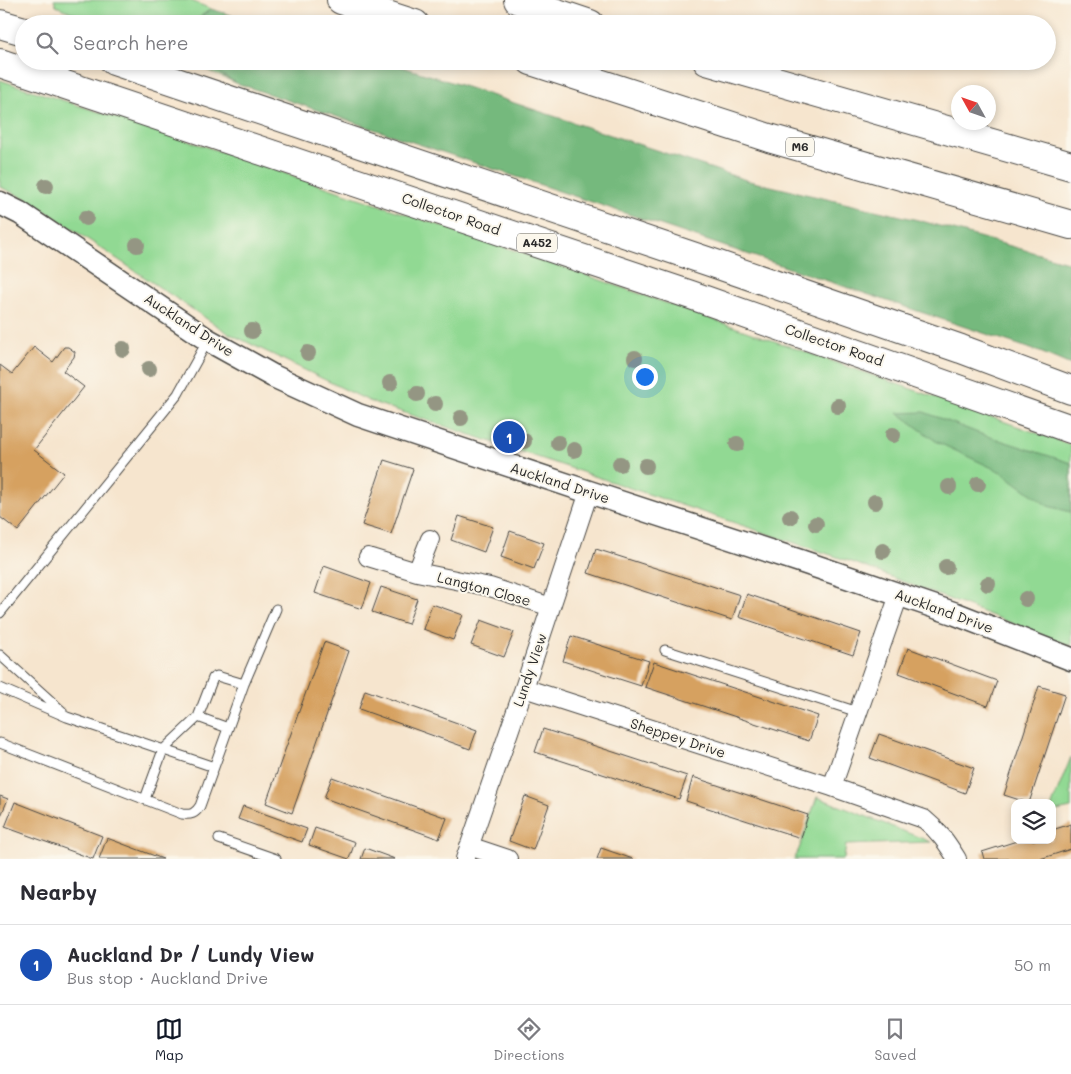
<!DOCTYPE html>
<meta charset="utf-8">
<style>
:root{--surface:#fff;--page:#f7f7f7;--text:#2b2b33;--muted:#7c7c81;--line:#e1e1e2;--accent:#111827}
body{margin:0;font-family:Mali,sans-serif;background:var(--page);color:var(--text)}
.controls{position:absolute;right:15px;bottom:15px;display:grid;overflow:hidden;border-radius:10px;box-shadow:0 2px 8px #0003}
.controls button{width:45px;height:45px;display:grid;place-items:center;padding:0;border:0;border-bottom:1px solid var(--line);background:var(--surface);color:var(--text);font:25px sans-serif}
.compass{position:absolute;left:951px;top:85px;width:45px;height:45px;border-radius:50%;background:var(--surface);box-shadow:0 2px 8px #0003;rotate:310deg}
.you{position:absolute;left:644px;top:376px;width:18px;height:18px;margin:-12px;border:4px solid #fff;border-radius:50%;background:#1a73e8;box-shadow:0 0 0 8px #1a73e833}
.badge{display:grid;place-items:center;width:32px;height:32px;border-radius:50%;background:var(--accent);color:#fff;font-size:16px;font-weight:700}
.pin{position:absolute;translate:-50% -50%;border:2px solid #fff;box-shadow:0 1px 5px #0006}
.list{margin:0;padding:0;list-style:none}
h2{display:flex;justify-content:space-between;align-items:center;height:65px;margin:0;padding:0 20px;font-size:21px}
h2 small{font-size:16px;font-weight:400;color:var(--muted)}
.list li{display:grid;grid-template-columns:32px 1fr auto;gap:15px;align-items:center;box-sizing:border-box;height:80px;padding:0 20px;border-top:1px solid var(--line)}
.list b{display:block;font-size:19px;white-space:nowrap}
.list p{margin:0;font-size:16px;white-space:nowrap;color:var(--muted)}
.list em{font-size:16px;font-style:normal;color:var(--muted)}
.icon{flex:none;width:28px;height:28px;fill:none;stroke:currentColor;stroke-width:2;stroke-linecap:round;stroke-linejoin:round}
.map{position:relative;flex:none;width:1071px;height:859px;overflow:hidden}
.search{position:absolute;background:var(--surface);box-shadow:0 2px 8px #0003;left:15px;right:15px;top:15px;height:55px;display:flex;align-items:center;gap:12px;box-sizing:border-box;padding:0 18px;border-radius:28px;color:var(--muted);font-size:19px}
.sheet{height:145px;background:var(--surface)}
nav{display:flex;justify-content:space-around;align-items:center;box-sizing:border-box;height:70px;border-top:1px solid var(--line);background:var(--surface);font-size:14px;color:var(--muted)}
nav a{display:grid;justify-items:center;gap:2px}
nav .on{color:var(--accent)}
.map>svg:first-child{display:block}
.green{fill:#91d993;stroke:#5e825f}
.forest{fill:#74b97d;stroke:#507254}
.building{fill:#d6a160}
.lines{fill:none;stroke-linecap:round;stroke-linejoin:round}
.service-casing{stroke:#494743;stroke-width:11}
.minor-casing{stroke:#494743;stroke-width:20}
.tertiary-casing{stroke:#494743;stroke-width:25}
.trunk-casing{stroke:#494743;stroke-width:30}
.motorway-casing{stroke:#494743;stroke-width:30}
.service{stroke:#fff;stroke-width:9}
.minor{stroke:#fff;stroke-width:18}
.tertiary{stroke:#fff;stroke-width:22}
.trunk{stroke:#fff;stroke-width:28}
.motorway{stroke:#fff;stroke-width:28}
.tree{fill:#949683}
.labels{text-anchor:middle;stroke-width:4;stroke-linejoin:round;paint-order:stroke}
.shield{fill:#fbf7ec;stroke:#696865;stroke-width:1}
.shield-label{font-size:12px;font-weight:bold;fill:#2b2b2b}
.street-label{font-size:14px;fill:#2b2b2b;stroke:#fbf7ec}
</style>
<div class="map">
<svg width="1071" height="859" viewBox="0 0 1071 859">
<rect width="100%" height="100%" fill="#fbf7ec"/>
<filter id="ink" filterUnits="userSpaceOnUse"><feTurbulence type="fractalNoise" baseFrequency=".02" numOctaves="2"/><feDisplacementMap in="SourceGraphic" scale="10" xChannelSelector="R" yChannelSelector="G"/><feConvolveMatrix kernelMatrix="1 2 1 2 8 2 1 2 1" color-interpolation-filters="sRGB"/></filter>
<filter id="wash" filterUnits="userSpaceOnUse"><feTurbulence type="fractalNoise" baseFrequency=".0096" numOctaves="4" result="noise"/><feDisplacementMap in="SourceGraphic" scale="20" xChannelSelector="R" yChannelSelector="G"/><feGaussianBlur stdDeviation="1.12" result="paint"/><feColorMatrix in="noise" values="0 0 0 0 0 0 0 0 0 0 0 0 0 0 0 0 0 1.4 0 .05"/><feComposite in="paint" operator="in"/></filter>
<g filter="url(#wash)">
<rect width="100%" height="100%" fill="#f6e5ce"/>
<path class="green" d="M54,0H189L211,9L190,24H98L56,6Z
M186,61H199L236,83Z
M0,80L213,149L569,269L1071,445V646L852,562L369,401L228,333L29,200L0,187Z
M1071,757V808L1052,812V805Z
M817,797L931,842L846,845L844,859H794L799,849Z"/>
<path class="forest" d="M211,9L260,24H190Z
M199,61H383L445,80L749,181L918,220L1071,263V365L1040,352L236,83Z
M924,412L978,433L1071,463V512L1048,506L1001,472L937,442L898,413Z"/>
<g id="blocks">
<path class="building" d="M34,347L53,362L64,347H68L75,352L74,357L63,371L84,387L34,450L64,473L18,531L0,517V365L12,374Z
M384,460L413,469L391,534L362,525Z
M459,516L493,527L484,552L451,540Z
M510,531L544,543L534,569L501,557Z
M596,549L740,595L732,620L588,573Z
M324,566L371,583L362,609L315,593Z
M381,587L417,599L408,624L372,612Z
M747,594L861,633L853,655L739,617Z
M432,604L463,615L453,640L423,629Z
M481,620L514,632L504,657L471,645Z
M571,636L649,661L641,686L563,661Z
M324,642L349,651L292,813L266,803Z
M908,648L997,681L988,706L899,673Z
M654,662L818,716L809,741L645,687Z
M1039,686L1065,694L1029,803L1004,795Z
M365,690L477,730L470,749L359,709Z
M543,729L687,776L679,799L535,752Z
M879,734L974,768L965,793L870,758Z
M332,777L447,818L439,839L324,798Z
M693,777L808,815L801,838L686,801Z
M0,796L8,799L0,818Z
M525,796L549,805L533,850L509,841Z
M15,802L102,836L93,859L5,827Z
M243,806L307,829L302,842L238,819Z
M1071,824V849L1040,859H984L982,852L1020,840H1052V830Z
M315,828L355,842L349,859L309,845Z
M107,838L163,859H99Z
M365,848L395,859H361Z
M601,848L633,859H597Z"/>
</g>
</g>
<g filter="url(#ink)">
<use href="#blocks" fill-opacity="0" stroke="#494743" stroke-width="1"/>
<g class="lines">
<g class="service-casing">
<path id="service" d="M0,613L178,394L208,340
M665,650L858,712
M0,655L62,711
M0,688L67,717L214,767
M198,717L228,728
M0,743L182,814C191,815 195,814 200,806L244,684L276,609
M145,799L163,750L198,717L213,678L217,676L244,684
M219,839L276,859"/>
</g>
<g class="minor-casing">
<path id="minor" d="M368,557L417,572L490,587L551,607
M417,572L430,539
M524,688L832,787L899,595
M832,787L924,819C939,831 947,843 957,859
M469,846L508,859
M465,859L524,688L589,492"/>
</g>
<g class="tertiary-casing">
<path id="tertiary" d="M0,203L20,213L208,340L273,376L358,415L589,492L800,561L956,614L1071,659"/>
</g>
<g class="trunk-casing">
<path id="trunk" d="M0,24L24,31
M114,61L710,262L961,349L1071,390
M0,63L691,295L1071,429"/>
</g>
<g class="motorway-casing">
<path id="motorway" d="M341,0L415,24
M518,0L590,24
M531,61L769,138L1071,225
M707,61L1071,166"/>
</g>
<use href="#service" class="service"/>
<use href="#minor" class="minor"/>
<use href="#tertiary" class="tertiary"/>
<use href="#trunk" class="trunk"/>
<use href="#motorway" class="motorway"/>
</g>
<g class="tree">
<circle cx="46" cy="186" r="8"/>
<circle cx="86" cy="218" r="8"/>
<circle cx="137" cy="245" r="8"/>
<circle cx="252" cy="331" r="8"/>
<circle cx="123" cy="349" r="8"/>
<circle cx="308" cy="353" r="8"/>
<circle cx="635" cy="358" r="8"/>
<circle cx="149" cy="369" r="8"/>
<circle cx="390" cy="383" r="8"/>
<circle cx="417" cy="394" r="8"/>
<circle cx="435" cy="404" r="8"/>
<circle cx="838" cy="406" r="8"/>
<circle cx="461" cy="418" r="8"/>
<circle cx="893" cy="435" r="8"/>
<circle cx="524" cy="441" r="8"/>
<circle cx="558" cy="443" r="8"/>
<circle cx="737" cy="444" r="8"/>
<circle cx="574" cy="450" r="8"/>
<circle cx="620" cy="464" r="8"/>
<circle cx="646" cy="466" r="8"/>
<circle cx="978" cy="484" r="8"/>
<circle cx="949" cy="487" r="8"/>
<circle cx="875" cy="502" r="8"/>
<circle cx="790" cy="517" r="8"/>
<circle cx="816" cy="524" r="8"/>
<circle cx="883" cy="551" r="8"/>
<circle cx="946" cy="567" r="8"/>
<circle cx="988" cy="584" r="8"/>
<circle cx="1026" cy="599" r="8"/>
</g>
</g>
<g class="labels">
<g class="shield">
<rect x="786" y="137.5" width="28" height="19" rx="4"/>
<rect x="517" y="233.5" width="40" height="19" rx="4"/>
</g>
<g class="shield-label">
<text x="800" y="151">M6</text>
<text x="537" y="247">A452</text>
</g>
<g class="street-label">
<text transform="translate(451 214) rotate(19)" y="5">Collector Road</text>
<text transform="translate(189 325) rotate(33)" y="5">Auckland Drive</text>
<text transform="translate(834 345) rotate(19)" y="5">Collector Road</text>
<text transform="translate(560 483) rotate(18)" y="5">Auckland Drive</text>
<text transform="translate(484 589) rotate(15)" y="5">Langton Close</text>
<text transform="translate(944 611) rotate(20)" y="5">Auckland Drive</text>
<text transform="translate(530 670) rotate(-71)" y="5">Lundy View</text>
<text transform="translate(678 738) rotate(18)" y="5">Sheppey Drive</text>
</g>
</g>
</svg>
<div class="controls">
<button><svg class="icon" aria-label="layers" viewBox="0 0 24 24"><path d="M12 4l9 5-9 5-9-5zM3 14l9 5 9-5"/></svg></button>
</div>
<svg class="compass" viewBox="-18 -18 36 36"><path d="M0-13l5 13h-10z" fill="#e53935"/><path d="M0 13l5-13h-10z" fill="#7c7c81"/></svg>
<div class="you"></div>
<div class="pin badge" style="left:509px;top:437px;background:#1a4fb4">1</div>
<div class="search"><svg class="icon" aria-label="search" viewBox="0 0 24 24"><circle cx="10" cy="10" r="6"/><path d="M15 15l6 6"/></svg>Search here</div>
</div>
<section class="sheet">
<h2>Nearby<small></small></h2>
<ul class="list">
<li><span class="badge" style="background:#1a4fb4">1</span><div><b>Auckland Dr / Lundy View</b><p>Bus stop · Auckland Drive</p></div><em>50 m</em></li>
</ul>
</section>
<nav>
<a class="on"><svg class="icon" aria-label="map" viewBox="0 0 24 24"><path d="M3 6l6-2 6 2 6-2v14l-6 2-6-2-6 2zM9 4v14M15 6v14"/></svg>Map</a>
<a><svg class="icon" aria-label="directions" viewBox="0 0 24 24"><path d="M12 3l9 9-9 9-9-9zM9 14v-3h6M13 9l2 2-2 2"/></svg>Directions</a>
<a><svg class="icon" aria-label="saved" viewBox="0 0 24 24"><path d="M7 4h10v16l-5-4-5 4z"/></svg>Saved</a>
</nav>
